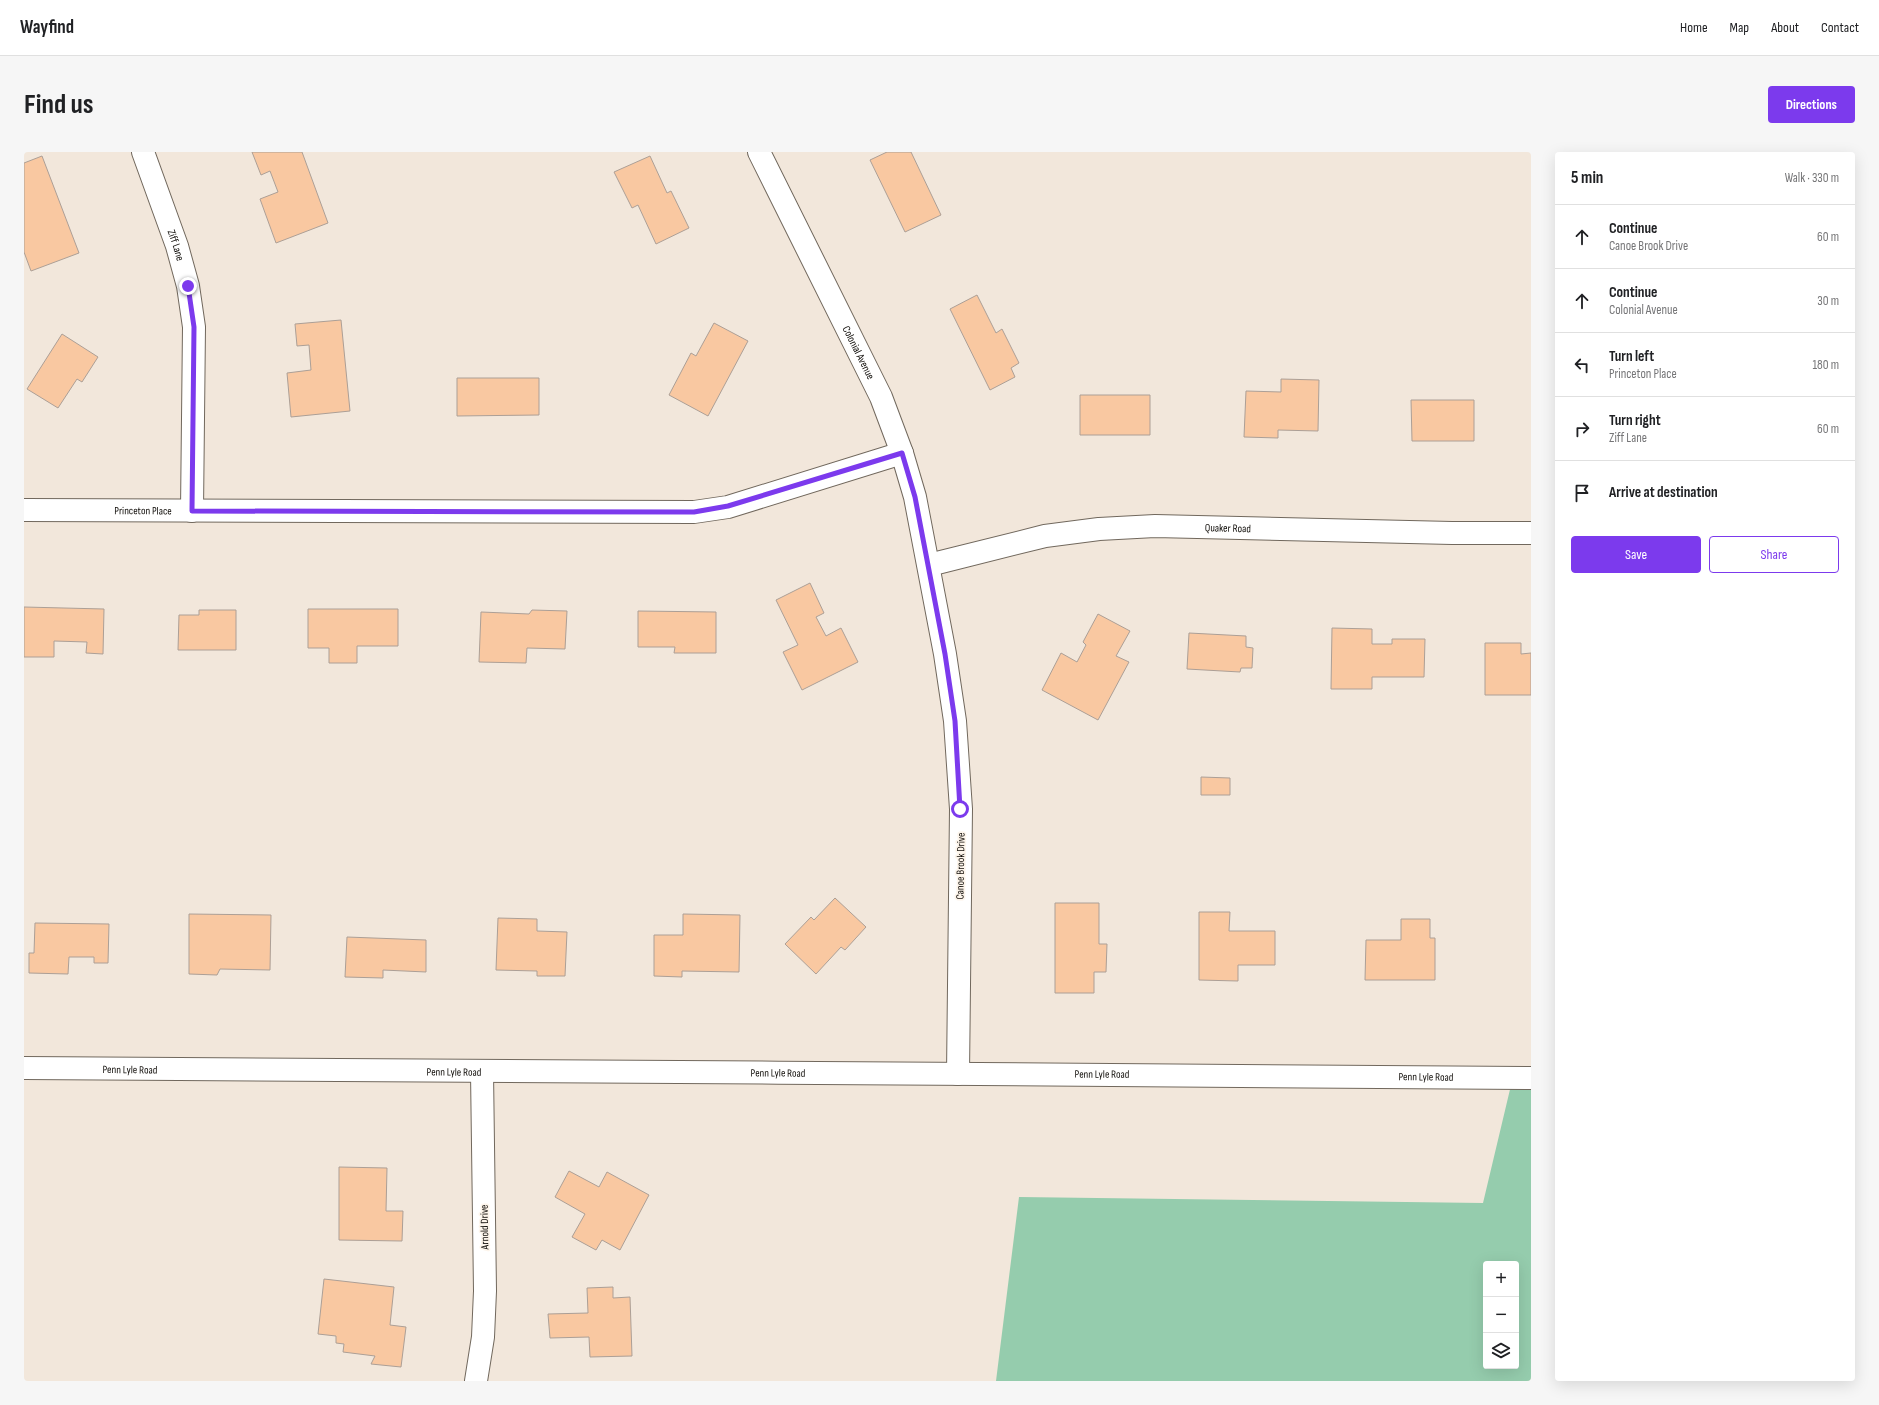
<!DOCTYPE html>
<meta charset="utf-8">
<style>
:root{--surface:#fff;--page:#f6f6f6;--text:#202124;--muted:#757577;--line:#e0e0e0;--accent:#7c3aed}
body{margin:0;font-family:"Sofia Sans Condensed",sans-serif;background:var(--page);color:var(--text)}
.controls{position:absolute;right:12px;bottom:12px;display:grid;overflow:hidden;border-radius:4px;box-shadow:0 4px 16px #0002}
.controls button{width:36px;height:36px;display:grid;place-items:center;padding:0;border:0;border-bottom:1px solid var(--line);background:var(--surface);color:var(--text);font:20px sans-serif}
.stop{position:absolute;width:12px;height:12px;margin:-9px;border:3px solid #7c3aed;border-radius:50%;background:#fff}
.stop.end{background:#7c3aed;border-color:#fff;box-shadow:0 1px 4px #0008}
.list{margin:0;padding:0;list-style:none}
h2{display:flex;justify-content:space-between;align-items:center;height:52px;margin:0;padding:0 16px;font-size:17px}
h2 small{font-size:13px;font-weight:400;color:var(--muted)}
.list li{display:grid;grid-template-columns:26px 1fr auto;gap:12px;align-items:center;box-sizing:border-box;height:64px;padding:0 16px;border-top:1px solid var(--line)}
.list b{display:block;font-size:15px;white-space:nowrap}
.list p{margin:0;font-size:13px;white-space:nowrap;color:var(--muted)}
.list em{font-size:13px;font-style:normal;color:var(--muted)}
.actions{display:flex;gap:8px;padding:12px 16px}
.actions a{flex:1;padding:9px 0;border:1px solid var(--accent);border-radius:4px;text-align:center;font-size:14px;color:var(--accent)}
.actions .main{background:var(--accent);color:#fff}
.icon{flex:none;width:22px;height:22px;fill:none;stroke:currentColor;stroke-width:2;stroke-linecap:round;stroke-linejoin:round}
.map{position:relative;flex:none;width:1507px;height:1229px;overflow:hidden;border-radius:4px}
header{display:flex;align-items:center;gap:24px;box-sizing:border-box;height:56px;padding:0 20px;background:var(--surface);border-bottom:1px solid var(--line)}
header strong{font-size:19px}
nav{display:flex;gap:22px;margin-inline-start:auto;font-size:14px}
.intro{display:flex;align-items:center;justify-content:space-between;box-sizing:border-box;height:96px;padding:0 24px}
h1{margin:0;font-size:28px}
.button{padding:10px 18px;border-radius:4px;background:var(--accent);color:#fff;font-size:14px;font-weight:700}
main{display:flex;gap:24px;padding:0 24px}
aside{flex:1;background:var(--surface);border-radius:4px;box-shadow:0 4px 16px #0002}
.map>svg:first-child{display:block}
.green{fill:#95ccad;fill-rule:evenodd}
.building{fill:#f9c8a1;stroke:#ac9f96}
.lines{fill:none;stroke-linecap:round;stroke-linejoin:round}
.minor-casing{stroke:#71685d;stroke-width:24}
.tertiary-casing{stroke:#71685d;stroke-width:24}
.minor{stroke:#fff;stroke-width:22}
.tertiary{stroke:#fff;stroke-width:22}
.route{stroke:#7c3aed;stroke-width:5}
.labels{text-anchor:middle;stroke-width:3.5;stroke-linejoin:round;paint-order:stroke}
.street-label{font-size:11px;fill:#0f0c08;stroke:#fdf5eb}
</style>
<header>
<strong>Wayfind</strong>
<nav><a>Home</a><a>Map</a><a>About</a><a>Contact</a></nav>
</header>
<div class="intro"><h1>Find us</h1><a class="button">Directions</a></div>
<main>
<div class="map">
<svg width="1507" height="1229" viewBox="0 0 1507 1229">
<rect width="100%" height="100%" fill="#f2e7db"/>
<path class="green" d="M1507,928V1229H972L995,1045L1459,1051L1488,929ZM1462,1112H1492V1214H1462Z"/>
<path class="building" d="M228,0H278L304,71L252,91L236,47L254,40L246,19L237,23Z
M863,0H887L917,63L881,80L846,8Z
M18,4L55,101L7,119L0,100V11Z
M626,4L643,41L647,39L665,76L632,92L614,53L608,56L590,20Z
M953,143L972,181L978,177L995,211L987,216L991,225L966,238L926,157Z
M317,168L326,259L267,265L263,221L287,218L285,193L273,194L271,172Z
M690,171L724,189L684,264L645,243L667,201L672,204Z
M38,182L74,205L58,230L53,227L34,256L3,237Z
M433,226H515V263L433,264Z
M1257,227L1295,228L1294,279L1254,278V286L1220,285L1222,239L1257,240Z
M1056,243H1126V283H1056Z
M1387,248H1450V289H1388Z
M786,431L800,461L792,465L802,484L817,476L834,510L778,538L759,500L774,493L752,448Z
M0,455L80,457L79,502L62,501L63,490L30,489V505H0Z
M284,457H374V494H333V511H305V496H284Z
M175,458H212V498H154L155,463H175Z
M508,458L543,459L541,497L503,496L502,511L455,510L457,460L505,462Z
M614,459L692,460V501H650L651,495H614Z
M1074,462L1106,479L1092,504L1105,510L1074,568L1018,538L1037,501L1053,510L1062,493L1059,490Z
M1308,476L1348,477V492H1368V487H1401L1400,525H1348V537H1307Z
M1165,481L1222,484V495L1229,496L1228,516H1217L1216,520L1163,517Z
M1461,491H1497V502L1507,501V543H1461Z
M1177,625L1206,626V643H1177Z
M811,746L842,775L821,798L817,795L792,822L761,792L787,765L790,768Z
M1031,751H1075V792H1083L1082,820H1070V841H1031Z
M1175,760H1206L1205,779H1251V813H1214V829L1175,828Z
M165,762L247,763L246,818L196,817L193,823L165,822Z
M659,762L716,763L715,820L658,819V825L630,824V783H659Z
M474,766L513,767V779L543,780L541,824H513V819L472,818Z
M1377,767H1406V786H1411V828H1341L1342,788H1377Z
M11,771L85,772L84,811H70V805H45L44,822L5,821V801H10Z
M323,785L402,788V820L359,818V826L321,825Z
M315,1015L363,1016L362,1059H379L378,1089L315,1088Z
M545,1019L575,1035L583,1020L625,1043L596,1098L578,1088L572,1098L548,1085L561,1062L531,1045Z
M300,1127L370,1135L366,1173L382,1175L377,1215L347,1212L351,1204L319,1200L320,1192L312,1191V1184L294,1182Z
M589,1135V1146L606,1145L608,1204L566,1205L565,1185L526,1186L524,1162L564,1161L563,1136Z"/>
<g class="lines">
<g class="minor-casing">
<g id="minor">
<path id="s1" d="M119,0L153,94L164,134L170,175L168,359"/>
<path id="s2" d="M735,0L857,245L878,301L891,345L921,502L931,569L937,657L934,922"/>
<path id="s3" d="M0,358L670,360L704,355L878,301"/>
<path id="s4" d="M905,413L1021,384L1075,377L1131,374L1428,381H1507"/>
<path d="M452,1229L459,1185L461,1139L458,920"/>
</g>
</g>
<g class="tertiary-casing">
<g id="tertiary">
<path id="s5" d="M0,916C502,923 1005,918 1507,926"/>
</g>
</g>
<use href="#minor" class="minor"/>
<use href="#tertiary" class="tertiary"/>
</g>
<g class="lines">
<path class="route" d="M164,134L170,175L168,359L670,360L704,354L878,301L891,345L921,502L931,569L936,657"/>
</g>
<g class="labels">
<g class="street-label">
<text dy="4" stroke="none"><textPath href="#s1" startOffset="99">Ziff Lane</textPath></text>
<text dy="4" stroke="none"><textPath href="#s2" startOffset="224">Colonial Avenue</textPath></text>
<text dy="4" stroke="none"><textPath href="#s3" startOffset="119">Princeton Place</textPath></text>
<text dy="4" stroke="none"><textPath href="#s4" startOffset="303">Quaker Road</textPath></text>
<text transform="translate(936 714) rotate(-89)" y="4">Canoe Brook Drive</text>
<text dy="4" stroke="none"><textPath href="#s5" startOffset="106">Penn Lyle Road</textPath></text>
<text dy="4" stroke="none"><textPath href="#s5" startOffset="430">Penn Lyle Road</textPath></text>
<text dy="4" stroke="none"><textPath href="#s5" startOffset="754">Penn Lyle Road</textPath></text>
<text dy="4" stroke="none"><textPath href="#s5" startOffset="1078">Penn Lyle Road</textPath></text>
<text dy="4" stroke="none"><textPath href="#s5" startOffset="1402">Penn Lyle Road</textPath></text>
<text transform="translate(460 1075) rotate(-91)" y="4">Arnold Drive</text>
</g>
</g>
</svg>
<div class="controls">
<button>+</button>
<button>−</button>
<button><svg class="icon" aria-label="layers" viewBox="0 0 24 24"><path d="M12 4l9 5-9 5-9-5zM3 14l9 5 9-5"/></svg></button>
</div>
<div class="stop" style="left:936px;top:657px"></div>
<div class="stop end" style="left:164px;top:134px"></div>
</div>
<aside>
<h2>5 min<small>Walk · 330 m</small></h2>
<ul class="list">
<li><svg class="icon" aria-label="ahead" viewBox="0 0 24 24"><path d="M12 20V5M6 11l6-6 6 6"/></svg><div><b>Continue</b><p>Canoe Brook Drive</p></div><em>60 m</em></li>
<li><svg class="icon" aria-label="ahead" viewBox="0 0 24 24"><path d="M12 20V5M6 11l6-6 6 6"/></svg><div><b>Continue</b><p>Colonial Avenue</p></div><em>30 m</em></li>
<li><svg class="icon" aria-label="left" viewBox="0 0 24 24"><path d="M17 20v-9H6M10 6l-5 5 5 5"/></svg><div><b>Turn left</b><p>Princeton Place</p></div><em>180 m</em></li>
<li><svg class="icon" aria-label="right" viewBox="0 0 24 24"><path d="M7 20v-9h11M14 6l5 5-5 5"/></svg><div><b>Turn right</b><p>Ziff Lane</p></div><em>60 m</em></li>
<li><svg class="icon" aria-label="arrive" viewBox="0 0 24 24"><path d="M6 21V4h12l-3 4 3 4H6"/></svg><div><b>Arrive at destination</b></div></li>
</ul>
<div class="actions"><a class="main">Save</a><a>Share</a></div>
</aside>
</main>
